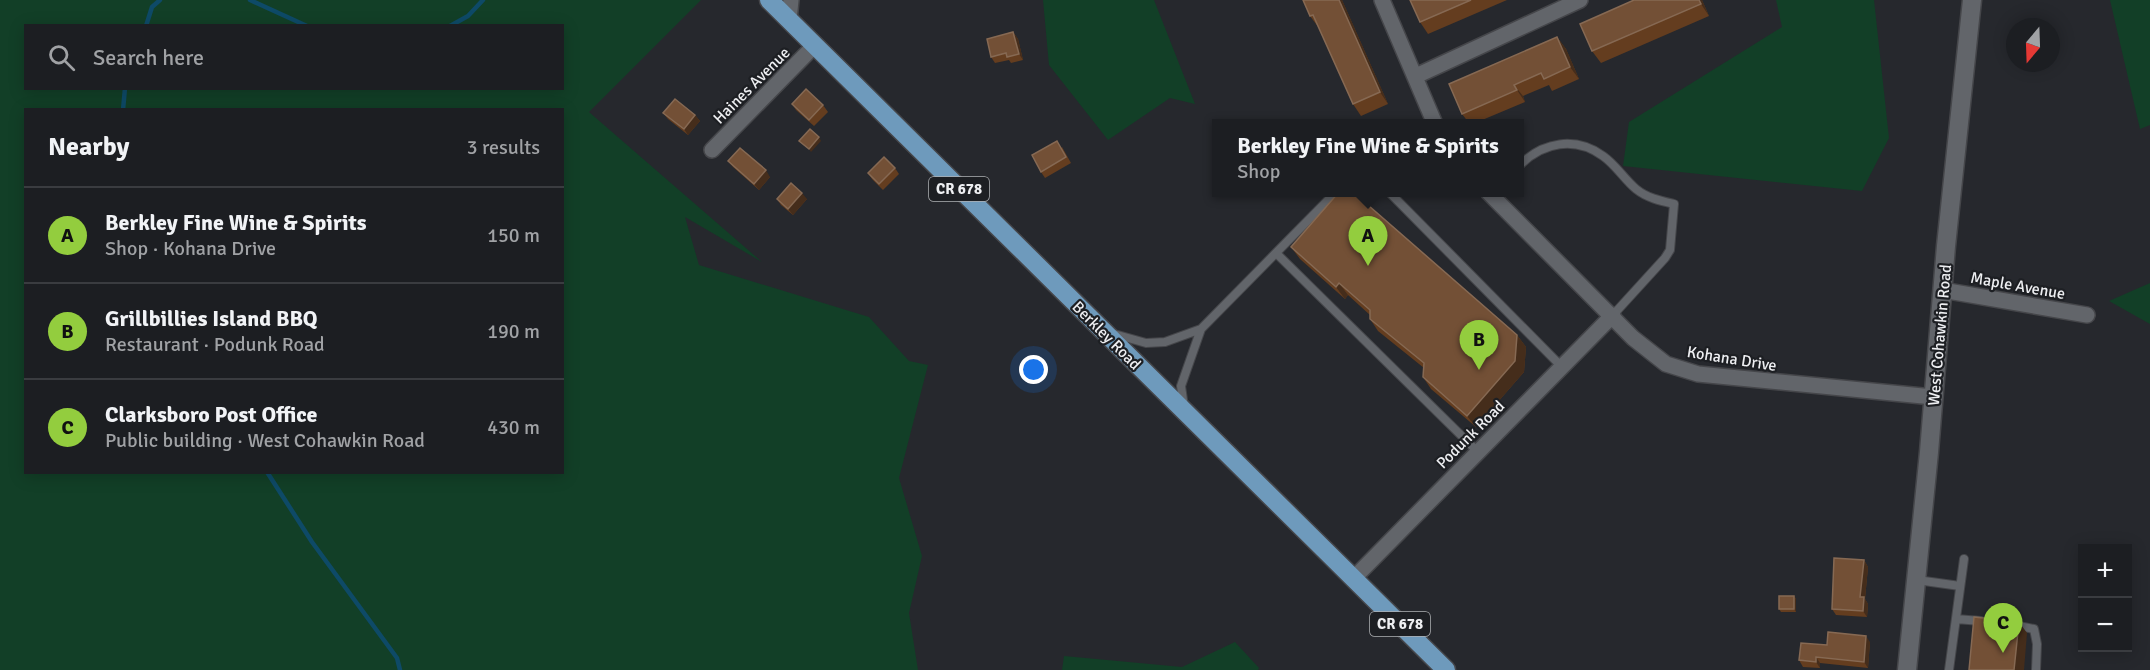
<!DOCTYPE html>
<meta charset="utf-8">
<style>
:root{--surface:#1c1e22;--page:#292b2f;--text:#f1f3f6;--muted:#a0a2a5;--line:#3a3c40;--accent:#93cd3e}
body{margin:0;font-family:Signika,sans-serif;background:var(--page);color:var(--text)}
.controls{position:absolute;right:18px;bottom:18px;display:grid;overflow:hidden;border-radius:0px;box-shadow:0 3px 15px #0003}
.controls button{width:54px;height:54px;display:grid;place-items:center;padding:0;border:0;border-bottom:2px solid var(--line);background:var(--surface);color:var(--text);font:30px sans-serif}
.compass{position:absolute;left:2006px;top:18px;width:54px;height:54px;border-radius:50%;background:var(--surface);box-shadow:0 3px 15px #0003;rotate:199deg}
.you{position:absolute;left:1034px;top:370px;width:21px;height:21px;margin:-15px;border:4px solid #fff;border-radius:50%;background:#1a73e8;box-shadow:0 0 0 9px #1a73e833}
.badge{display:grid;place-items:center;width:39px;height:39px;border-radius:50%;background:var(--accent);color:#111;font-size:20px;font-weight:700}
.pin{position:absolute;translate:-50% -50px;filter:drop-shadow(0 2px 3px #0008)}
.pin::after{content:'';position:absolute;top:32px;width:21px;height:18px;background:inherit;clip-path:polygon(0 0,100% 0,50% 100%)}
.popup{position:absolute;left:1212px;top:119px;width:312px;height:78px;box-sizing:border-box;display:grid;place-content:center;border-radius:0px;background:var(--surface);filter:drop-shadow(0 2px 4px #0005);font-size:20px;white-space:nowrap;color:var(--muted)}
.popup b{font-size:22px;color:var(--text)}
.popup::after{content:'';position:absolute;left:50%;top:100%;margin-left:-12px;border:12px solid transparent;border-top-color:var(--surface)}
.list{margin:0;padding:0;list-style:none}
h2{display:flex;justify-content:space-between;align-items:center;height:78px;margin:0;padding:0 24px;font-size:26px}
h2 small{font-size:20px;font-weight:400;color:var(--muted)}
.list li{display:grid;grid-template-columns:39px 1fr auto;gap:18px;align-items:center;box-sizing:border-box;height:96px;padding:0 24px;border-top:2px solid var(--line)}
.list b{display:block;font-size:22px;white-space:nowrap}
.list p{margin:0;font-size:20px;white-space:nowrap;color:var(--muted)}
.list em{font-size:20px;font-style:normal;color:var(--muted)}
.icon{flex:none;width:33px;height:33px;fill:none;stroke:currentColor;stroke-width:2;stroke-linecap:round;stroke-linejoin:round}
.map{position:relative;flex:none;width:2150px;height:670px;overflow:hidden}
.search{position:absolute;background:var(--surface);box-shadow:0 3px 15px #0003;left:24px;top:24px;width:540px;height:66px;display:flex;align-items:center;gap:15px;box-sizing:border-box;padding:0 21px;border-radius:0px;color:var(--muted);font-size:22px}
.panel{position:absolute;background:var(--surface);box-shadow:0 3px 15px #0003;left:24px;top:108px;width:540px;height:366px;border-radius:0px}
.map>svg:first-child{display:block}
.green{fill:#123f27;fill-rule:evenodd}
.lines{fill:none;stroke-linecap:round;stroke-linejoin:round}
.stream{stroke:#0e4a67;stroke-width:4.5}
.lane-casing{stroke:#45464a;stroke-width:10}
.street-casing{stroke:#45464a;stroke-width:18}
.secondary-casing{stroke:#45464a;stroke-width:21}
.primary-casing{stroke:#45464a;stroke-width:21}
.lane{stroke:#62656a;stroke-width:8}
.street{stroke:#62656a;stroke-width:15}
.secondary{stroke:#62656a;stroke-width:18}
.primary{stroke:#6e9abc;stroke-width:18}
.wall{fill:#643d1f}
.shaded-wall{fill:#452d1b}
.building{fill:#735036;stroke:#866953;stroke-width:1.5}
.labels{text-anchor:middle;stroke-width:4.5;stroke-linejoin:round;paint-order:stroke}
.shield{fill:#1d1f23;stroke:#afb1b4;stroke-width:1.5}
.shield-label{font-size:15px;font-weight:bold;fill:#eeeff2}
.street-label{font-size:16px;fill:#eeeff2;stroke:#1d1f23}
</style>
<div class="map">
<svg width="2150" height="670" viewBox="0 0 2150 670">
<rect width="100%" height="100%" fill="#26282d"/>
<path class="green" d="M0,0H701L589,112L762,262L685,217L699,265L869,317L909,361L928,365L899,478L922,556L909,613L918,670H0ZM26,26H562V88H26ZM26,110H562V472H26Z
M1043,0H1154L1195,104L1170,98L1108,140L1049,65Z
M1776,0H1874L1889,138L1862,191L1623,166L1629,122L1782,27Z
M2110,0H2150V125L2140,129Z
M2150,283V324L2109,301Z
M1235,642L1259,668L1258,670H1062L1064,656L1182,667Z"/>
<g class="lines">
<path class="stream" d="M250,0L307,26
M146,26L152,7L160,0
M450,26L468,16L483,0
M123,110L125,88
M267,472L312,542L397,658L400,670"/>
<g class="lane-casing">
<path id="lane" d="M1520,165C1543,142 1575,136 1603,156C1616,165 1624,179 1636,189C1647,198 1661,201 1674,204L1670,250L1665,258L1613,315
M1389,192L1562,367
M1276,253L1478,452
M1114,334L1146,343L1165,342L1201,329L1336,192
M1184,407L1181,386L1201,329
M1917,580L1960,586
M1956,619L1981,621
M2014,625L2034,629L2037,644L2036,670
M1949,670L1964,559"/>
</g>
<g class="street-casing">
<path id="street" d="M1382,0L1435,124
M789,20L791,0
M1416,76L1580,0
M712,150L815,45
M1488,192L1633,338L1666,364L1698,374L1933,397
M1942,290L2087,315
M1353,579L1613,315"/>
</g>
<g class="secondary-casing">
<path id="secondary" d="M1907,670L1929,452L1946,246L1972,0"/>
</g>
<g class="primary-casing">
<path id="primary" d="M769,0L1446,670"/>
</g>
<use href="#lane" class="lane"/>
<use href="#street" class="street"/>
<use href="#secondary" class="secondary"/>
<use href="#primary" class="primary"/>
</g>
<path class="wall" d="M1303,0H1342L1388,104L1361,116L1353,104L1319,28L1310,16Z
M1410,0H1507L1428,34L1420,22Z
M1634,0H1702L1709,16L1601,63L1592,51Z
M1013,32L1018,39L1023,60L1011,63L1009,60L995,63L991,57Z
M1557,37L1566,49L1579,79L1552,91L1549,85L1523,96L1525,102L1475,123H1469L1462,114Z
M792,104L823,105L828,112L814,126L796,110Z
M663,113L695,115L700,121L688,135L668,119Z
M1062,147L1071,163L1045,178L1041,172Z
M728,161L770,177L759,190L733,167Z
M895,168L899,174L883,190L872,179L868,173Z
M777,199H807L793,215L781,205Z
M1291,247L1517,335L1526,347L1524,372L1476,427L1431,389L1423,377L1424,368L1378,331L1370,319V315L1348,295L1345,299L1300,259Z
M1864,560L1868,567L1865,599L1868,604L1867,617L1836,615L1832,609Z
M1794,596L1796,599V612H1781L1779,609Z
M1870,642L1868,668L1820,663V668L1803,667L1799,660L1827,645Z"/>
<path class="shaded-wall" d="M1339,0H1342L1388,104L1380,92Z
M1699,0H1702L1709,16L1701,4Z
M1013,32L1018,39L1023,60L1019,54Z
M1557,37L1566,49L1579,79L1570,67Z
M1514,85L1523,96L1525,102L1517,90Z
M695,115L700,121L688,135L684,129Z
M819,137L821,141L811,152L809,149Z
M766,170L770,177L759,190L754,184Z
M802,193L807,199L793,215L788,209Z
M1339,283L1348,295L1345,299L1336,287Z
M1517,335L1526,347L1524,372L1476,427L1467,416Z
M1864,560L1868,567L1865,599L1868,604L1867,617L1863,611L1860,597Z
M1794,596L1796,599V612L1794,609Z
M2019,622L2027,633L2024,670H2014Z
M1866,636L1870,642L1868,668L1864,662Z
M1816,657L1820,663V668L1816,662Z"/>
<path class="building" d="M1303,0H1339L1380,92L1353,104L1313,15L1310,16Z
M1410,0H1471L1420,22Z
M1634,0H1699L1701,4L1592,51L1580,24Z
M1013,32L1019,54L1007,57L1006,53L991,57L987,39Z
M1557,37L1570,67L1544,79L1541,73L1514,85L1517,90L1462,114L1449,84Z
M806,89L823,105L809,120L792,104Z
M675,99L695,115L684,129L663,113Z
M810,129L819,137L809,149L799,141Z
M1057,141L1066,157L1041,172L1032,155Z
M740,148L766,170L754,184L728,161Z
M884,157L895,168L879,184L868,173Z
M791,183L802,193L788,209L777,199Z
M1339,192H1353L1517,335L1515,361L1467,416L1423,377L1424,363L1370,319V310L1339,283L1336,287L1291,247Z
M1834,558L1864,560L1860,597H1864L1863,611L1832,609Z
M1779,596H1794V609H1779Z
M1974,617L2019,622L2014,670H1969Z
M1828,632L1866,636L1864,662L1816,657V662L1799,660L1801,643L1827,645Z"/>
<g class="labels">
<g class="shield">
<rect x="929" y="177" width="60" height="24" rx="4.5"/>
<rect x="1370" y="612" width="60" height="24" rx="4.5"/>
</g>
<g class="shield-label">
<text x="959" y="194">CR 678</text>
<text x="1400" y="629">CR 678</text>
</g>
<g class="street-label">
<text transform="translate(751 85) rotate(-45)" y="6">Haines Avenue</text>
<text transform="translate(2018 285) rotate(10)" y="6">Maple Avenue</text>
<text transform="translate(1107 335) rotate(45)" y="6">Berkley Road</text>
<text transform="translate(1939 335) rotate(-85)" y="6">West Cohawkin Road</text>
<text transform="translate(1732 358) rotate(9)" y="6">Kohana Drive</text>
<text transform="translate(1470 434) rotate(-45)" y="6">Podunk Road</text>
</g>
</g>
</svg>
<div class="controls">
<button>+</button>
<button>−</button>
</div>
<svg class="compass" viewBox="-18 -18 36 36"><path d="M0-13l5 13h-10z" fill="#e53935"/><path d="M0 13l5-13h-10z" fill="#a0a2a5"/></svg>
<div class="you"></div>
<div class="pin badge" style="left:1368px;top:266px">A</div>
<div class="popup"><b>Berkley Fine Wine &amp; Spirits</b>Shop</div>
<div class="pin badge" style="left:1479px;top:370px">B</div>
<div class="pin badge" style="left:2003px;top:653px">C</div>
<div class="search"><svg class="icon" aria-label="search" viewBox="0 0 24 24"><circle cx="10" cy="10" r="6"/><path d="M15 15l6 6"/></svg>Search here</div>
<section class="panel">
<h2>Nearby<small>3 results</small></h2>
<ul class="list">
<li><span class="badge">A</span><div><b>Berkley Fine Wine &amp; Spirits</b><p>Shop · Kohana Drive</p></div><em>150 m</em></li>
<li><span class="badge">B</span><div><b>Grillbillies Island BBQ</b><p>Restaurant · Podunk Road</p></div><em>190 m</em></li>
<li><span class="badge">C</span><div><b>Clarksboro Post Office</b><p>Public building · West Cohawkin Road</p></div><em>430 m</em></li>
</ul>
</section>
</div>
